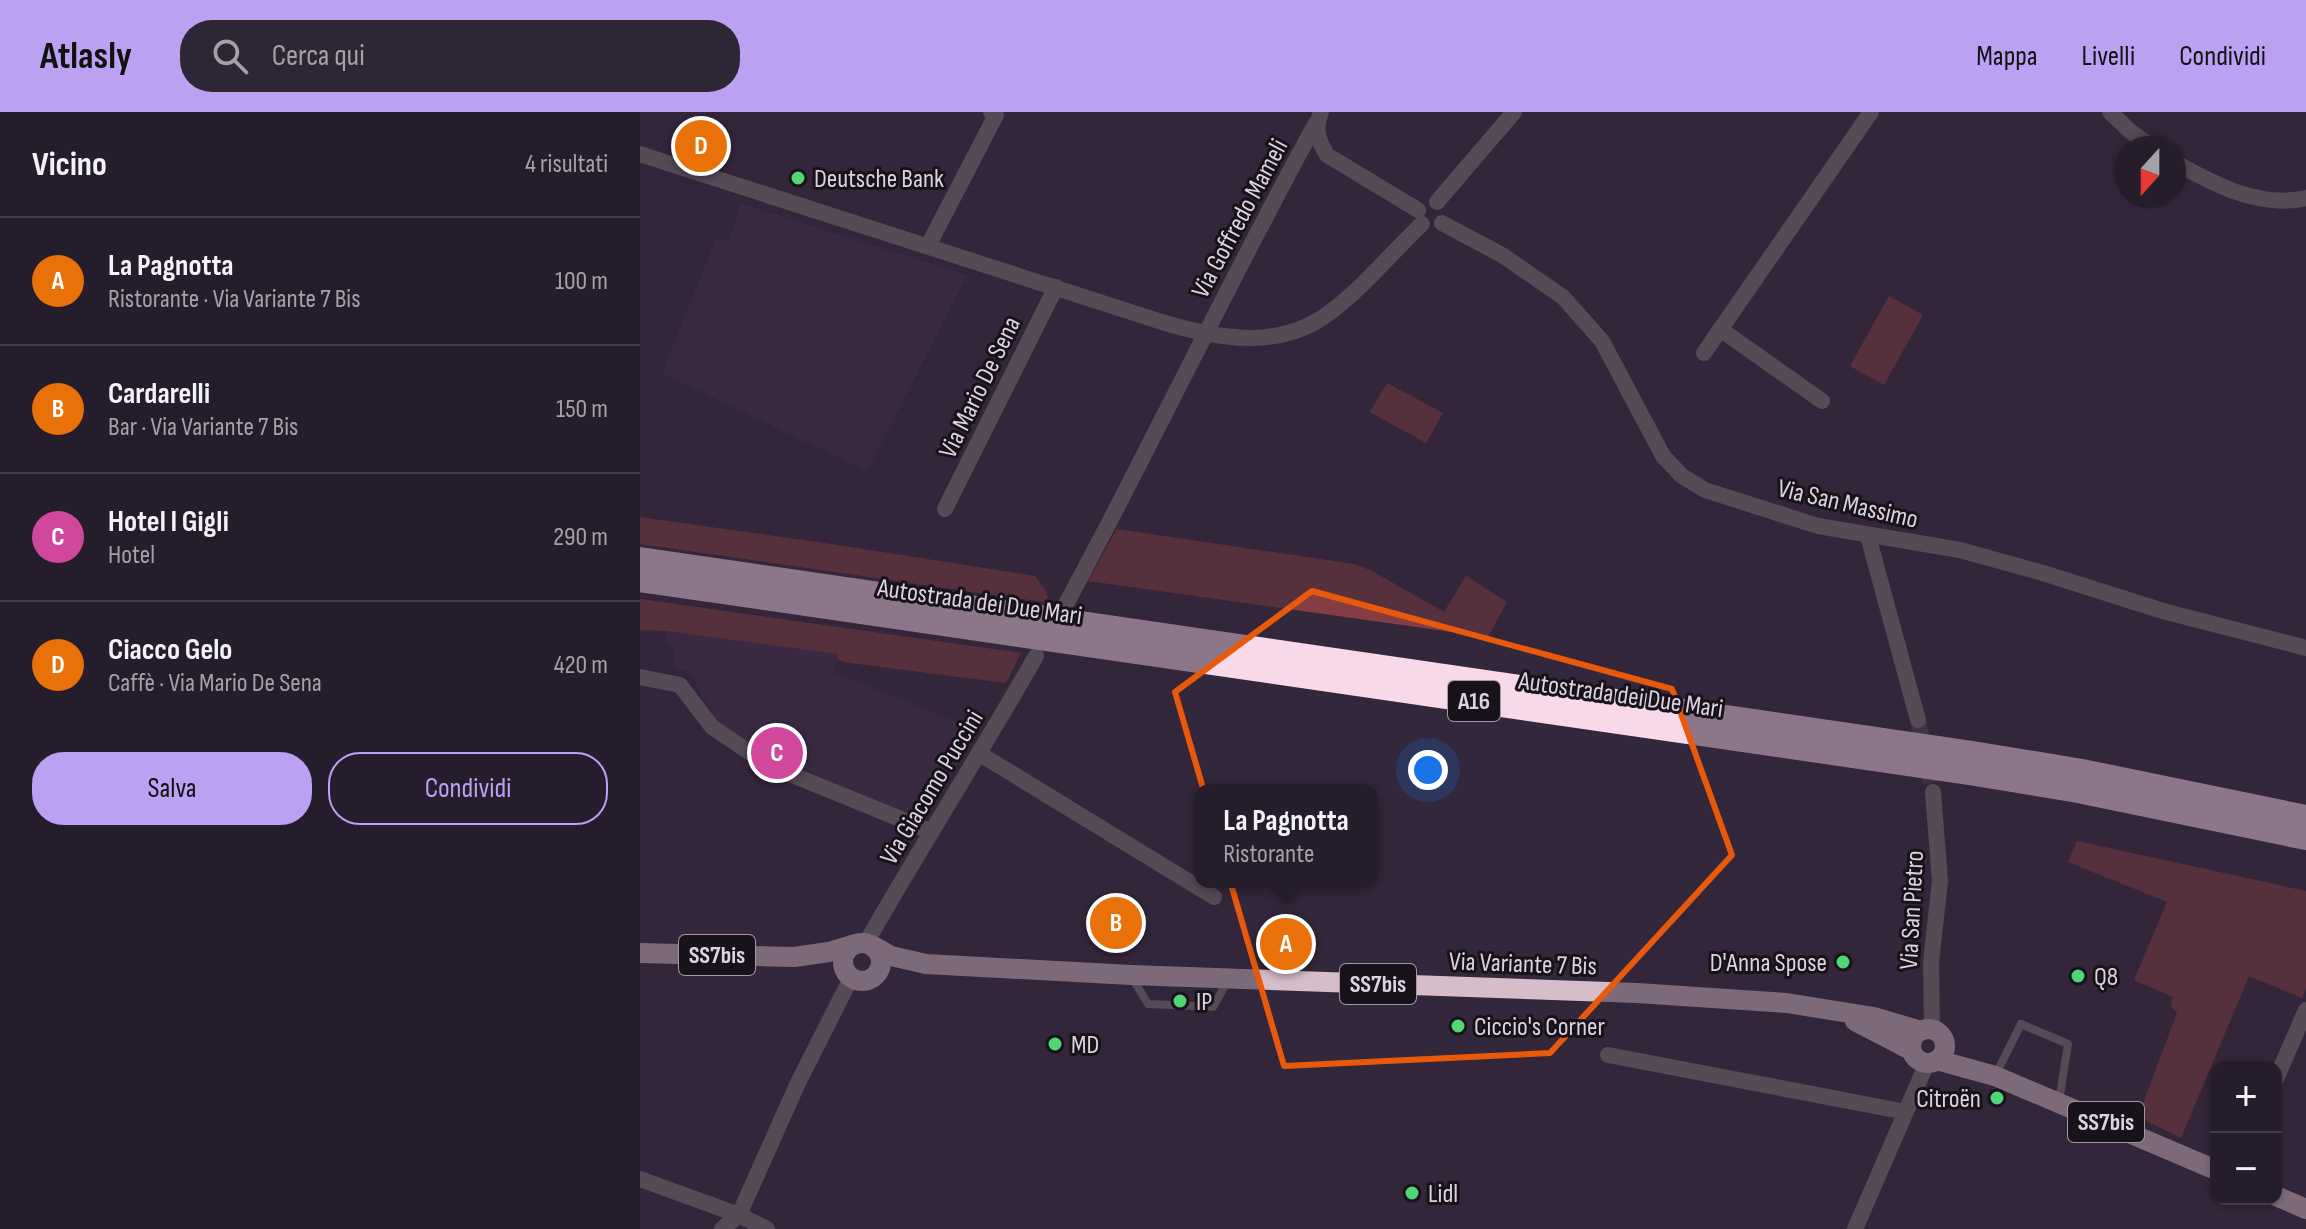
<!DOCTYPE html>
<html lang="it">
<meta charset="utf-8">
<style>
:root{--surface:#261d2c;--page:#2e2634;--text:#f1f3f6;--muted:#a4a2a9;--line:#423b48;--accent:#bca0f2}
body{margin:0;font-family:"Sofia Sans Condensed",sans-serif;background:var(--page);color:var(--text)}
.controls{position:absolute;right:24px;bottom:24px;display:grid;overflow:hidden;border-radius:16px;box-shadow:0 2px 6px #0004}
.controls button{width:72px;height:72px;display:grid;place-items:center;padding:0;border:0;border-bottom:2px solid var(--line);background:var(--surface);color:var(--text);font:40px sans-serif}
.compass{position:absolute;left:1474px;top:24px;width:72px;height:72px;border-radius:50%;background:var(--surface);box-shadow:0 2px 6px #0004;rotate:201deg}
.you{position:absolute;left:788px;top:658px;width:28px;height:28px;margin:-20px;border:6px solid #fff;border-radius:50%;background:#1a73e8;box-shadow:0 0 0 12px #1a73e833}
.badge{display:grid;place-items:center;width:52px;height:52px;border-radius:50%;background:var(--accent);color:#fff;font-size:26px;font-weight:700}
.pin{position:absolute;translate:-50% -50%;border:4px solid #fff;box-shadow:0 2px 8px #0006}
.popup{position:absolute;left:554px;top:672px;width:184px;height:104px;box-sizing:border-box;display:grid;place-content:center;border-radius:16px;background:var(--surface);filter:drop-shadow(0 2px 6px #0005);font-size:26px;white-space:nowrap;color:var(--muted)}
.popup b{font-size:30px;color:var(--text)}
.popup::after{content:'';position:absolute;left:50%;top:100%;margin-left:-16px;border:16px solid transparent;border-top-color:var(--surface)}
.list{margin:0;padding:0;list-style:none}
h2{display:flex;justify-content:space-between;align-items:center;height:104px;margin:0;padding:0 32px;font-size:34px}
h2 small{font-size:26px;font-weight:400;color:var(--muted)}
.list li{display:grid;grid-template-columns:52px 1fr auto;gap:24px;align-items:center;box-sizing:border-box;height:128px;padding:0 32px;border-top:2px solid var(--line)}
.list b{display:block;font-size:30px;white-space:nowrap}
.list p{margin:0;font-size:26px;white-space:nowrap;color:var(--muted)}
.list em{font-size:26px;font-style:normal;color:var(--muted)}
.actions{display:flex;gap:16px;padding:24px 32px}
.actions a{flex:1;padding:18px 0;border:2px solid var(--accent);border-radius:32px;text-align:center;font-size:28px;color:var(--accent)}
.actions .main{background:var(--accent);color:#111}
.icon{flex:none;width:44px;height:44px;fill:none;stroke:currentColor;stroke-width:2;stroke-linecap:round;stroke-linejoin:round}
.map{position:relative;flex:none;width:1666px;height:1117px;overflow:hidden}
header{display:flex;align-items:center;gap:48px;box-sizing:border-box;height:112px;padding:0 40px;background:var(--accent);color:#111}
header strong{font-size:38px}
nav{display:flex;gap:44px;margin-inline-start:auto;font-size:28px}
.search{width:560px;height:72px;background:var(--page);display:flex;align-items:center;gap:20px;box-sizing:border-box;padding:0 28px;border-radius:32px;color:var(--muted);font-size:30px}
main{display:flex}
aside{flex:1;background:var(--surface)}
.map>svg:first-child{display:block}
.built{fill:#403049}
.green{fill:#843d42}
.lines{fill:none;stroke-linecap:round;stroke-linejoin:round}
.street-tunnel{stroke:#4c4154;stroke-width:16;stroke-dasharray:16 8;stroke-linecap:butt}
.lane{stroke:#81757b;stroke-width:8}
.street{stroke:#81757b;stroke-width:16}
.primary{stroke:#d6bdca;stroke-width:20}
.highway{stroke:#f7d9e9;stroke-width:24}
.marked{fill:none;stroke:#e8590c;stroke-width:6;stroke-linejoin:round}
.poi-dot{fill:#50d674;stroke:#18121b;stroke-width:3}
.labels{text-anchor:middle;stroke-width:6;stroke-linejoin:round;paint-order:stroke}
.shield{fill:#18121b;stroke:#a099a5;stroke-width:2}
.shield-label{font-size:24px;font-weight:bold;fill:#dbd3e0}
.poi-label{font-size:26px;fill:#dbd3e0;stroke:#18121b;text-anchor:start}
.street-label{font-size:26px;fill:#dbd3e0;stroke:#18121b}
</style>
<header>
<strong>Atlasly</strong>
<div class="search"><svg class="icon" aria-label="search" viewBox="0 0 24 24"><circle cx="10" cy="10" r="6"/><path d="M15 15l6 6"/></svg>Cerca qui</div>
<nav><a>Mappa</a><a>Livelli</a><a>Condividi</a></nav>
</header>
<main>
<aside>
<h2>Vicino<small>4 risultati</small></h2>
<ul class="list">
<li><span class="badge" style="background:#e8710a">A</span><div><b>La Pagnotta</b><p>Ristorante · Via Variante 7 Bis</p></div><em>100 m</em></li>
<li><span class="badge" style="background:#e8710a">B</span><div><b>Cardarelli</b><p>Bar · Via Variante 7 Bis</p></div><em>150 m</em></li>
<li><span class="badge" style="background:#d1479c">C</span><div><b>Hotel I Gigli</b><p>Hotel</p></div><em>290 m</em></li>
<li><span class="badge" style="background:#e8710a">D</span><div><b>Ciacco Gelo</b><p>Caffè · Via Mario De Sena</p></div><em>420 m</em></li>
</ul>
<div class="actions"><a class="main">Salva</a><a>Condividi</a></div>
</aside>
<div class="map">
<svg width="1666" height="1117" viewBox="0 0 1666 1117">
<rect width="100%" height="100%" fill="#33273b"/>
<path class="built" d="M101,92L327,163L227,359L22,261L76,127L89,128Z
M26,519L199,542L194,560L329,615L321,634L327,637L282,709L134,647L78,611L49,560L33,554L35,535L24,529Z"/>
<path class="green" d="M1249,184L1283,203L1244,273L1210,254Z
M747,271L803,301L786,331L730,300Z
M0,405L191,432L395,464L405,478L410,491L0,432Z
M477,417L714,452L730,458L804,500L826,464L867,490L848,525L448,469Z
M0,487L381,541L366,571L210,551L197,548L198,542L26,519L0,518Z
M1437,729L1666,779V876L1662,886L1609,864L1541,1026L1498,1005L1537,901L1531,894L1533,885L1494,868L1527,790L1428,750Z"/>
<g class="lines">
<path class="street-tunnel" d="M1278,608L1293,680"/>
<path class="lane" d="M491,864L508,892L573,895L587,870
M1355,964L1381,912L1428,932L1419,989"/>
<path class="street" d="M681,0C674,17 678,28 687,43L778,98
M1470,0L1491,20L1514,36
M0,42L525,211C579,227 640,238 689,201C723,176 751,141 782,112
M1534,50C1574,72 1619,97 1666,86
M797,90L874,0
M802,111L862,143L923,185L962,229L1023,344L1042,364L1065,378L1178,414L1320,438L1403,461L1523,499L1666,536
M288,134L356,3L351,0
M1080,217L1182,289
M1064,241L1231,0
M305,397L416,175
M1228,424L1278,608
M426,492C512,333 589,169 676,11
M0,565L40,573L72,615L128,653L290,719
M340,642L574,785
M226,831C281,734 341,641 396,544
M1292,918L1291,850L1300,769L1293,680
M968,943L1266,1000
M1636,967L1666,898
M0,1067L99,1103L127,1117
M82,1117L99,1103L157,973L211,866
M1215,1117L1287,951"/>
<path class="primary" d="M203 850a19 19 0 1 1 38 0a19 19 0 1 1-38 0Z
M235,835L251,844L286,852L491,863L997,881L1147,891L1234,905L1281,919
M0,841L154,845L189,840L215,832
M1215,909L1271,938
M1271 934a17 17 0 1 1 34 0a17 17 0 1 1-34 0Z
M1297,948L1355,964L1576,1058
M1636,1084L1666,1097"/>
<path class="highway" d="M0,447L1333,641L1442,659L1666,705
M0,468L1330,661L1438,679L1666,726"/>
</g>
<path d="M0 0H1666V1117H0ZM672,479L1032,577L1092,743L910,941L644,954L535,580Z" fill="#33273b" fill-opacity=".55" fill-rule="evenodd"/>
<path class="marked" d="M672,479L1032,577L1092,743L910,941L644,954L535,580Z"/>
<g class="poi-dot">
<circle cx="158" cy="66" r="8"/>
<circle cx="1203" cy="850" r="8"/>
<circle cx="1438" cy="864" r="8"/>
<circle cx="540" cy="889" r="8"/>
<circle cx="818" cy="914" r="8"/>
<circle cx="415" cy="932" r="8"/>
<circle cx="1357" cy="986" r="8"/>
<circle cx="772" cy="1081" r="8"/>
</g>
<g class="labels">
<g class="shield">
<rect x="808" y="569" width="52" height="40" rx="6"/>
<rect x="39" y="823" width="76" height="40" rx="6"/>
<rect x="700" y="852" width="76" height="40" rx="6"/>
<rect x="1428" y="990" width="76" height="40" rx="6"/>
</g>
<g class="shield-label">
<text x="834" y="597">A16</text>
<text x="77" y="851">SS7bis</text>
<text x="738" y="880">SS7bis</text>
<text x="1466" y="1018">SS7bis</text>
</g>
<g class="poi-label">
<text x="174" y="75">Deutsche Bank</text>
<text x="1187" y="859" text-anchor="end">D'Anna Spose</text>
<text x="1454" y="873">Q8</text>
<text x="556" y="898">IP</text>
<text x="834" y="923">Ciccio's Corner</text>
<text x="431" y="941">MD</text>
<text x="1341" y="995" text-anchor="end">Citroën</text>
<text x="788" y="1090">Lidl</text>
</g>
<g class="street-label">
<text transform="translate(599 106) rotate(-62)" y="9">Via Goffredo Mameli</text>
<text transform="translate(339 275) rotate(-64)" y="9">Via Mario De Sena</text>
<text transform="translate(1208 391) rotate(13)" y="9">Via San Massimo</text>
<text transform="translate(340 489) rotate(8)" y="9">Autostrada dei Due Mari</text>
<text transform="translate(981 582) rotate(8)" y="9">Autostrada dei Due Mari</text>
<text transform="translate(291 675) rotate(-59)" y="9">Via Giacomo Puccini</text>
<text transform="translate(1271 798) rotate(-87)" y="9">Via San Pietro</text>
<text transform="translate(883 851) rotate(2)" y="9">Via Variante 7 Bis</text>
</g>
</g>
</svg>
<div class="controls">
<button>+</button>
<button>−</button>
</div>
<svg class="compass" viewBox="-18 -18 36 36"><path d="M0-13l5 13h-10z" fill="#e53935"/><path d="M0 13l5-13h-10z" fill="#a4a2a9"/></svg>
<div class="you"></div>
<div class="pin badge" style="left:646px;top:832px;background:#e8710a">A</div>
<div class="popup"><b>La Pagnotta</b>Ristorante</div>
<div class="pin badge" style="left:476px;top:811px;background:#e8710a">B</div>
<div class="pin badge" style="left:137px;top:641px;background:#d1479c">C</div>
<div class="pin badge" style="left:61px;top:34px;background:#e8710a">D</div>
</div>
</main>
